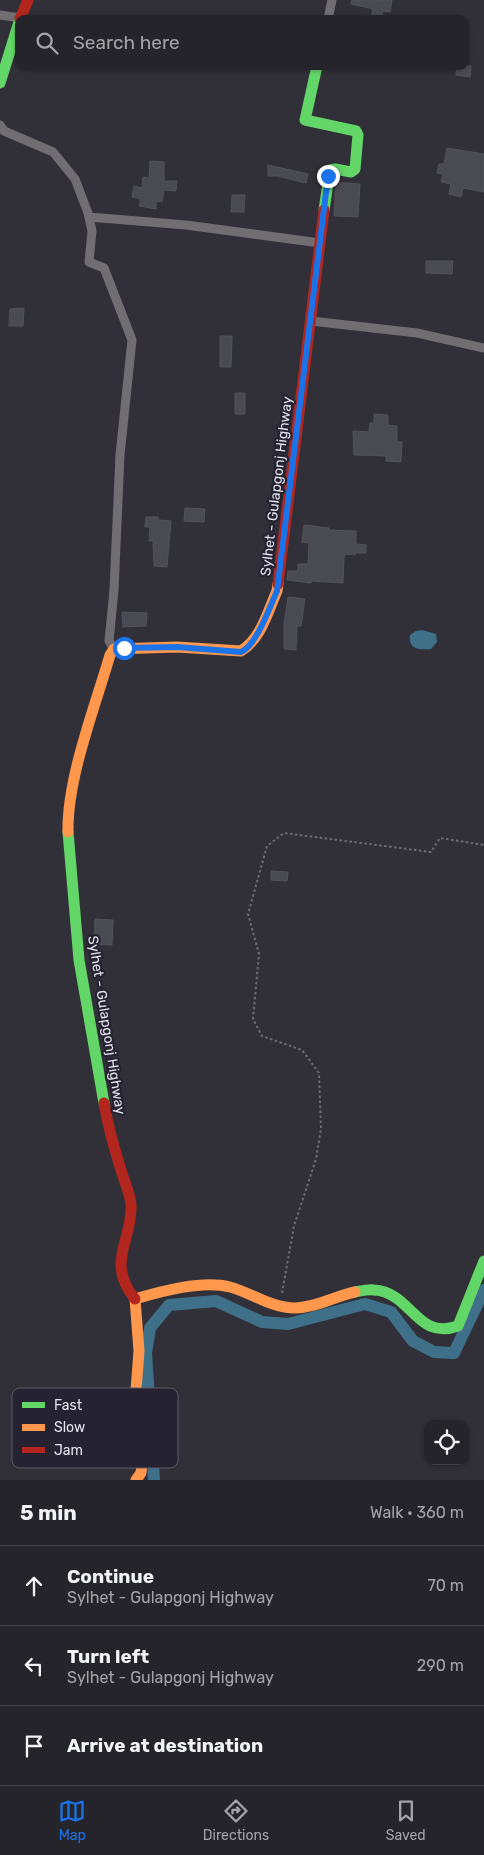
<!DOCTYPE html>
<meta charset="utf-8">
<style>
:root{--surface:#25242a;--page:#313036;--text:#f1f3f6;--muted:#a3a4a8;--line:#424147;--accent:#1a73e8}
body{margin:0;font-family:Rubik,sans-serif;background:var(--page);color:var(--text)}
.controls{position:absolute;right:15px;bottom:15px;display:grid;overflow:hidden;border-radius:10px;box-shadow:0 1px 4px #0004}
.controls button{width:45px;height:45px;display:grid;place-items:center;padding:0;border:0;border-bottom:1px solid var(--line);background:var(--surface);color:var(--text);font:25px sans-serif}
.stop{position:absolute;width:15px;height:15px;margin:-11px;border:4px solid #1a73e8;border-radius:50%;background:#fff}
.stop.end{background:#1a73e8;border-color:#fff;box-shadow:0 1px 5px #0008}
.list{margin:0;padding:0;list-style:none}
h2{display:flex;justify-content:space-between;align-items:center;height:65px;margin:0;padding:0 20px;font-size:21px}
h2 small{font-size:16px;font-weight:400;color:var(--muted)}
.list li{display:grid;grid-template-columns:32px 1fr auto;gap:15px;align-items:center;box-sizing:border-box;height:80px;padding:0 20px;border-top:1px solid var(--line)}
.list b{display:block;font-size:19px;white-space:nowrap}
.list p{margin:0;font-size:16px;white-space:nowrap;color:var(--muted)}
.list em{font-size:16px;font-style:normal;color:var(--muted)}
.icon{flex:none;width:28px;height:28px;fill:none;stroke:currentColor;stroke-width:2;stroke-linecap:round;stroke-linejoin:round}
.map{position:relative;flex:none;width:484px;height:1480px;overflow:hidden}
.search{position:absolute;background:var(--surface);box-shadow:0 1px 4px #0004;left:15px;right:15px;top:15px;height:55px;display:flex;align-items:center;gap:12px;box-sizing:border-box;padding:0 18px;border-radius:10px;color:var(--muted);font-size:19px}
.sheet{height:305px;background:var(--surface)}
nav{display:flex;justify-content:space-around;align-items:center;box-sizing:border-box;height:70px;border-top:1px solid var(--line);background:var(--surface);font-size:14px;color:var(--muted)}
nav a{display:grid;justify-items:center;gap:2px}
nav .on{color:var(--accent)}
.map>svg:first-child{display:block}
.water{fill:#3e7189}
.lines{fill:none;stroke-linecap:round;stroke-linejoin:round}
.canal{stroke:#3e7189;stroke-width:12}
.building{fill:#4a4b52;stroke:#52535a}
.path{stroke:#6d6c70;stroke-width:2;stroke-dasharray:2.5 2.5;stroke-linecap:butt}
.street{stroke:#706e72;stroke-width:9}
.fast{stroke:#63d668;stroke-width:11}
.slow{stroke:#ff974d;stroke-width:11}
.jam{stroke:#b3261e;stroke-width:11}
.route{stroke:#1a73e8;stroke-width:6}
.labels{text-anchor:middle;stroke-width:4.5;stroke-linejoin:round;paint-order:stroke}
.street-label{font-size:14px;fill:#e3e1ec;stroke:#252231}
.key{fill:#252231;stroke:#5e5b69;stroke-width:1}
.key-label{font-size:14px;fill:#e3e1ec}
</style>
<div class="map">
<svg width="484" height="1480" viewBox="0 0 484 1480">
<rect width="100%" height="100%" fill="#313038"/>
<path class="water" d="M422,630L436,634L437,642L431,649C420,650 408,650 410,635L416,631Z"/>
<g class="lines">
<path class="canal" d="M154,1480L146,1353L150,1328L169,1305L216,1301L262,1322L288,1324L365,1304L391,1312L413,1341L434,1352L454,1353L484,1290"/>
</g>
<path class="building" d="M352,0H392L390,12L383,11L381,19H371L373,9L351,4Z
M457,66H471L470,77L456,75Z
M447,148L484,154V192L463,188L461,197L449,194L451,184L441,182L443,174L437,173L439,164H444Z
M150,161L164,162V181H177L176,191L164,190L162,202L156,201V209L139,206L141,199L132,197L134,186L142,188L143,177L149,178Z
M268,165L308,174L306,183L278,176H268Z
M336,182L360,184L358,217L334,216Z
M232,195H245L244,212H231Z
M426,261H453L452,274L426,273Z
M24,308L23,326H9L10,309Z
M220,336H232L231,367H220Z
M235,393H245V414H235Z
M374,414L388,415V425L397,426V442H402L401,462L386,461V456L354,455L353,431L369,432L370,423H374Z
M185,508L205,509L204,522L184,521Z
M146,517H158V520L171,521L167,567L154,566L153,541H149L150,527H145Z
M304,525L329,528V530L356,531V544L366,545V553H355V555L346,554L344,556L343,583L311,581V583L287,580L288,571H298V564H308L309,543L302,542Z
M288,597L305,599L301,626H297L296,650L284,649V624Z
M122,612L147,613L146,626L123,627Z
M271,871L288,872L287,881L271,880Z
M95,919L113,920L112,945L94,944Z"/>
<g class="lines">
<path class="path" d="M282,1293L294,1226L316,1159L321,1129L319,1073L302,1050L262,1036L253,1019L259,954L248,914L267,846L284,833L431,852L440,838L484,845"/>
<path class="street" d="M0,15L20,18
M328,19L332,0
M0,125L4,131L53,152L75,179L88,213L92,231L89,262L104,268L132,340L120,455L114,590L109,641L114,649
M89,217L186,225L320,243
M311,321L417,333L484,348"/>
<path class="fast" d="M317,66L305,120L356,131L358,135L355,169L351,172L335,169L330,170L324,210
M0,83L19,22
M68,832L79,960L104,1103
M355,1292C361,1291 368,1289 374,1290C412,1292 416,1341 458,1326L484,1261"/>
<path class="slow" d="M68,832C67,778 95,707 110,655L114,649L177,647L241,651C261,639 268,611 277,591L278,584
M136,1480L141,1473L144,1446L135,1403L139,1351L135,1299C162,1291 202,1280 230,1287C252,1293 271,1308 295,1308C316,1308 335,1296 355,1292"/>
<path class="jam" d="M20,19L28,0
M278,584L324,210
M104,1103C108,1126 114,1148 121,1170C124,1181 130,1193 131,1204C133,1241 105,1262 135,1299"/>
</g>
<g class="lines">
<path class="route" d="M124,648L177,647L241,652C257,645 270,606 277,591L328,176"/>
</g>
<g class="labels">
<g class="street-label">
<text transform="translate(276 486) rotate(-83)" y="5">Sylhet - Gulapgonj Highway</text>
<text transform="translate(107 1025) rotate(81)" y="5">Sylhet - Gulapgonj Highway</text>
</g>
</g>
<rect x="12" y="1388" width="166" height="80" rx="8" class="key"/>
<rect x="22" y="1402" width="23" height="6" fill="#63d668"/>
<rect x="22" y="1424" width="23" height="7" fill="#ff974d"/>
<rect x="22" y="1447" width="23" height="6" fill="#b3261e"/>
<g class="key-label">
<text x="54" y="1410">Fast</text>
<text x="54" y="1432">Slow</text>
<text x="54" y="1455">Jam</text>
</g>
</svg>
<div class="controls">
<button><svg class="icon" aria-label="locate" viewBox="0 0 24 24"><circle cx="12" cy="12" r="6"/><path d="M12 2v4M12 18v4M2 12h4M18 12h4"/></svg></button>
</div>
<div class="stop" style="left:124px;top:648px"></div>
<div class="stop end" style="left:328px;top:176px"></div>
<div class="search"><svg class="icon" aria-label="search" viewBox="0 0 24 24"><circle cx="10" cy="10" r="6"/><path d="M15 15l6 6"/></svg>Search here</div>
</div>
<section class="sheet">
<h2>5 min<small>Walk · 360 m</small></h2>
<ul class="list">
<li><svg class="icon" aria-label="ahead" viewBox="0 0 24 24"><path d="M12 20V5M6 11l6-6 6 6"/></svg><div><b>Continue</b><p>Sylhet - Gulapgonj Highway</p></div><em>70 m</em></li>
<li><svg class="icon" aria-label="left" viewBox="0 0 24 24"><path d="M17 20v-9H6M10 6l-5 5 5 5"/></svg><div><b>Turn left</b><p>Sylhet - Gulapgonj Highway</p></div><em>290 m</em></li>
<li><svg class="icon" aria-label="arrive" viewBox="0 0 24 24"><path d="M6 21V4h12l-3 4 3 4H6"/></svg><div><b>Arrive at destination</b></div></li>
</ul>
</section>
<nav>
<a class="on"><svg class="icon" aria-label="map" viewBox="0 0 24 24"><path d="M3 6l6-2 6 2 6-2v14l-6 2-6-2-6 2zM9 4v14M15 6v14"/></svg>Map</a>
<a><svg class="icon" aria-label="directions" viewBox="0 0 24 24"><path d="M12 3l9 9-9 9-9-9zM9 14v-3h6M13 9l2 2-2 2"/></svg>Directions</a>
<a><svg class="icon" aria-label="saved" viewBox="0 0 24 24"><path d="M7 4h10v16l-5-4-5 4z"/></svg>Saved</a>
</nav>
